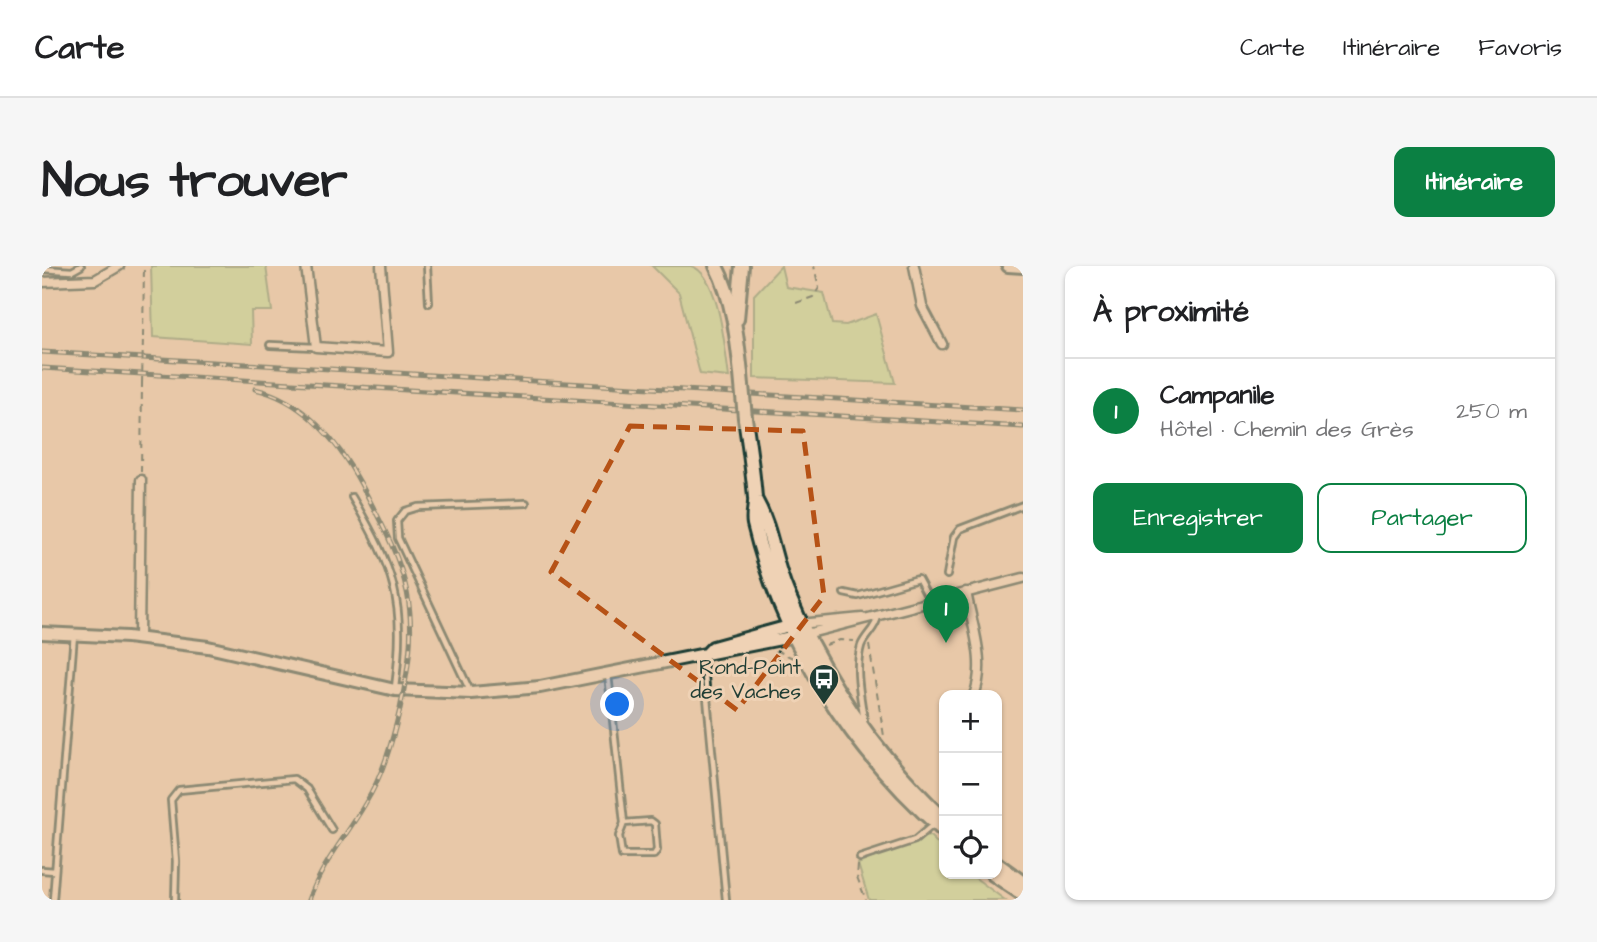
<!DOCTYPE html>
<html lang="fr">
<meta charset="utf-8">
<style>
:root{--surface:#fff;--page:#f6f6f6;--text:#202124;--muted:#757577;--line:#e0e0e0;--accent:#0b8043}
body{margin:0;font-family:"Architects Daughter",sans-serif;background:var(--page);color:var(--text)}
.controls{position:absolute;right:21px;bottom:21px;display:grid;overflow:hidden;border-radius:14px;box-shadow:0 2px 5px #0004}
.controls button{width:63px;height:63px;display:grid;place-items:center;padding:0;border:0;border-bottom:2px solid var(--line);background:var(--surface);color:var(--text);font:35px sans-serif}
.you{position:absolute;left:576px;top:439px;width:24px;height:24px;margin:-18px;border:5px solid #fff;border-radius:50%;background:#1a73e8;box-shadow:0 0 0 10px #1a73e833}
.badge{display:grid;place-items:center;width:46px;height:46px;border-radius:50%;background:var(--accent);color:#fff;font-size:23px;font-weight:700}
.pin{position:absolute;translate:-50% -58px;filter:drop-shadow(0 2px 4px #0008)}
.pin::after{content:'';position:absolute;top:37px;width:24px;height:21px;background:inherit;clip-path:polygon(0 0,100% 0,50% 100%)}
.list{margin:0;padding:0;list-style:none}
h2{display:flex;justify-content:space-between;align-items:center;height:91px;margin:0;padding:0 28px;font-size:30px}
h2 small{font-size:23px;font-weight:400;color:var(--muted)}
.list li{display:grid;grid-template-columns:46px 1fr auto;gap:21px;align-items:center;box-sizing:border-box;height:105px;padding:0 28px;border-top:2px solid var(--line)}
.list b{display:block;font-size:26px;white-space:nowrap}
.list p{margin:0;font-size:23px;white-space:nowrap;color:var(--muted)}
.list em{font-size:23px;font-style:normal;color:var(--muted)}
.actions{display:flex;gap:14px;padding:21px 28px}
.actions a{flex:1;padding:16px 0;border:2px solid var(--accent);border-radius:14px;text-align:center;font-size:24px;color:var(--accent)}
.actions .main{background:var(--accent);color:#fff}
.icon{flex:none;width:38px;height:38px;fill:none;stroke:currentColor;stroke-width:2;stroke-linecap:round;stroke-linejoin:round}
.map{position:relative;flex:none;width:981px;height:634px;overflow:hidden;border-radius:14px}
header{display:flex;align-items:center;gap:42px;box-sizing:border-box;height:98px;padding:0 35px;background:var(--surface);border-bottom:2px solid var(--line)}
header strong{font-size:33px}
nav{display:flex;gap:38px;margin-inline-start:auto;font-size:24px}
.intro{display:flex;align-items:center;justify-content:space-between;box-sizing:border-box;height:168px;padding:0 42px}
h1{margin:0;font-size:49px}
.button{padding:18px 32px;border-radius:14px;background:var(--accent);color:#fff;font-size:24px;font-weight:700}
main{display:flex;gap:42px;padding:0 42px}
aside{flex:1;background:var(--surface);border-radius:14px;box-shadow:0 2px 5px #0004}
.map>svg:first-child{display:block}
.green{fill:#b8d78f;stroke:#6c8a62;stroke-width:2}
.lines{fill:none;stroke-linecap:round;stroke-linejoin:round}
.service-casing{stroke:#1f3d34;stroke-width:10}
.minor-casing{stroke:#1f3d34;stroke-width:13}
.tertiary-casing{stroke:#1f3d34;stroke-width:16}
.primary-casing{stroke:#1f3d34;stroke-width:18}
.path{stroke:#1f3d34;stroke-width:2;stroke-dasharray:7 5;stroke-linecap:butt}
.service{stroke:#efd2b5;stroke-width:4.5}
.minor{stroke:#efd2b5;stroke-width:8}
.tertiary{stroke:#efd2b5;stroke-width:10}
.primary{stroke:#efd2b5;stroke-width:12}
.rail-casing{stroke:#1f3d34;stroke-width:5}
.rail{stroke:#efd2b5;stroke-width:2.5;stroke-dasharray:8;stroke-linecap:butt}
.primary-bridge-casing{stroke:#1f3d34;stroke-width:18;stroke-linecap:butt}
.path-bridge{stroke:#1f3d34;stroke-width:2;stroke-dasharray:7 5;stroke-linecap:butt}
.primary-bridge{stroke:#efd2b5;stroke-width:12}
.marked{fill:none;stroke:#b65216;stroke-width:5;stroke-dasharray:14 9;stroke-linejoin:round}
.labels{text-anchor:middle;stroke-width:6;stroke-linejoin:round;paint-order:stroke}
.poi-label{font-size:21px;fill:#1f3d34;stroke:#efd2b5;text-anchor:end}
</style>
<header>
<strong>Carte</strong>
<nav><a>Carte</a><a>Itinéraire</a><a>Favoris</a></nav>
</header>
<div class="intro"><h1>Nous trouver</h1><a class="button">Itinéraire</a></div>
<main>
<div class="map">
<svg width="981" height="634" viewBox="0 0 981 634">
<rect width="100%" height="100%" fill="#e8c8a8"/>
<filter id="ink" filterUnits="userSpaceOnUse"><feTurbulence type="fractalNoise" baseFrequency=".0143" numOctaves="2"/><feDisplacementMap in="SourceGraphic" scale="14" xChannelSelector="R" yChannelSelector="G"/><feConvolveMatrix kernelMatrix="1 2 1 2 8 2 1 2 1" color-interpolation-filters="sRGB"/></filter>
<g filter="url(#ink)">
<path class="green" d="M109,0H224L230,45H209L210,78L111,71Z
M610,0C622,0 638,0 649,0C678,8 683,86 687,111L658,108L637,27Z
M739,0L744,21L782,27L790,58L804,59L834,48L853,117L712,112V29Z
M888,570L902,584V608H928L963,634H827L816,598L873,573Z"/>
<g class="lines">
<g class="service-casing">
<path id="service" d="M385,0L387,37
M0,3L30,5L39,0
M228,79L273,81
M310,231C353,305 364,336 353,422
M905,309L912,271L918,263L981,239
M802,327L816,330L876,313L888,335
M661,389L684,634
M566,408L582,557L577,570L580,589H612L615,584L613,558L609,555L582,557
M428,425L356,272L355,255L363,245L376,241L484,237
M822,455C819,431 812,404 819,380C823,369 834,363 836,350
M818,592L873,574L892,558
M0,604L13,605
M11,634L32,368
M133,634L134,595L129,534L137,524L252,513L265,523L290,564"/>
</g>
<g class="minor-casing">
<path id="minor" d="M264,0L274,81L346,86L339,0
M872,0L880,40L900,78
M0,16L53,14L77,0
M924,326C930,359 945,398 932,429
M757,358L820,352
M764,368L981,312
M97,372L99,214"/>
</g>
<g class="tertiary-casing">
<path id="tertiary" d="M966,0L981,1
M0,367L85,371L166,381L353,424L429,427L498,421L759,369
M666,386L671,381L747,360"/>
</g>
<g class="primary-casing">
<path id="primary" d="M674,0C691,33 695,71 699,108
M695,53L700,0
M703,152C707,179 711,205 713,232C714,240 710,249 712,258C741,378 810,484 902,565
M714,235C730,263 732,297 745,326C781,412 834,490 902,553
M955,598L981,617
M951,608L981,628"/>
</g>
<path class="path" d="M754,37L771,31L777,22L772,0
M101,71L102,0
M99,206L100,118
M784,379L798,374L812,375
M827,379L842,470
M734,384L751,392
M816,599L815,611L824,634"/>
<use href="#service" class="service"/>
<use href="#minor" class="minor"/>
<use href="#tertiary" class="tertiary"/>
<use href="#primary" class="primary"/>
<g class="rail-casing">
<path id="rail" d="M0,86L981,144
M0,102L981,161
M213,123C262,134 297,177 320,220C368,309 380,343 358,443C350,476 341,509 323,538C304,571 280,597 267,634"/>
</g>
<use href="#rail" class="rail"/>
<g class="primary-bridge-casing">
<path id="primary-bridge" d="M699,108L703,152"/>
</g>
<path class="path-bridge" d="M100,118L101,71"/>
<use href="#primary-bridge" class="primary-bridge"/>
</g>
</g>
<path d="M0 0H981V634H0ZM588,160L761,165L782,330L695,444L509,306Z" fill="#e8c8a8" fill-opacity=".55" fill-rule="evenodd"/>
<path class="marked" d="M588,160L761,165L782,330L695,444L509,306Z"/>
<defs>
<g id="bus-pin" transform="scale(1.575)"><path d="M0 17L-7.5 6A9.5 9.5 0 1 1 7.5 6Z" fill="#1f3d34" stroke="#efd2b5"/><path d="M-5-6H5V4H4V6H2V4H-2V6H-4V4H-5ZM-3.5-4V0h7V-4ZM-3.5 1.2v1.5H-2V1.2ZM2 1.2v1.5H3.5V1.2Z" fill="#fff"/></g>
</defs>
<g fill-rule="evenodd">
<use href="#bus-pin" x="782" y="413"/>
</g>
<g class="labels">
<g class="poi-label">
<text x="759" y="408">Rond-Point<tspan x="759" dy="24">des Vaches</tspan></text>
</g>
</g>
</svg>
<div class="controls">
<button>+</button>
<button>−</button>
<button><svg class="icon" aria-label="locate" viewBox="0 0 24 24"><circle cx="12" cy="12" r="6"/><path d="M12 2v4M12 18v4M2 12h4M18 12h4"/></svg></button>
</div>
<div class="you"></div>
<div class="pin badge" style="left:904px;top:377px">1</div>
</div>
<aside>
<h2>À proximité<small></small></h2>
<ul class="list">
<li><span class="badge">1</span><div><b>Campanile</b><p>Hôtel · Chemin des Grès</p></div><em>250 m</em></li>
</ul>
<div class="actions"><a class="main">Enregistrer</a><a>Partager</a></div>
</aside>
</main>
